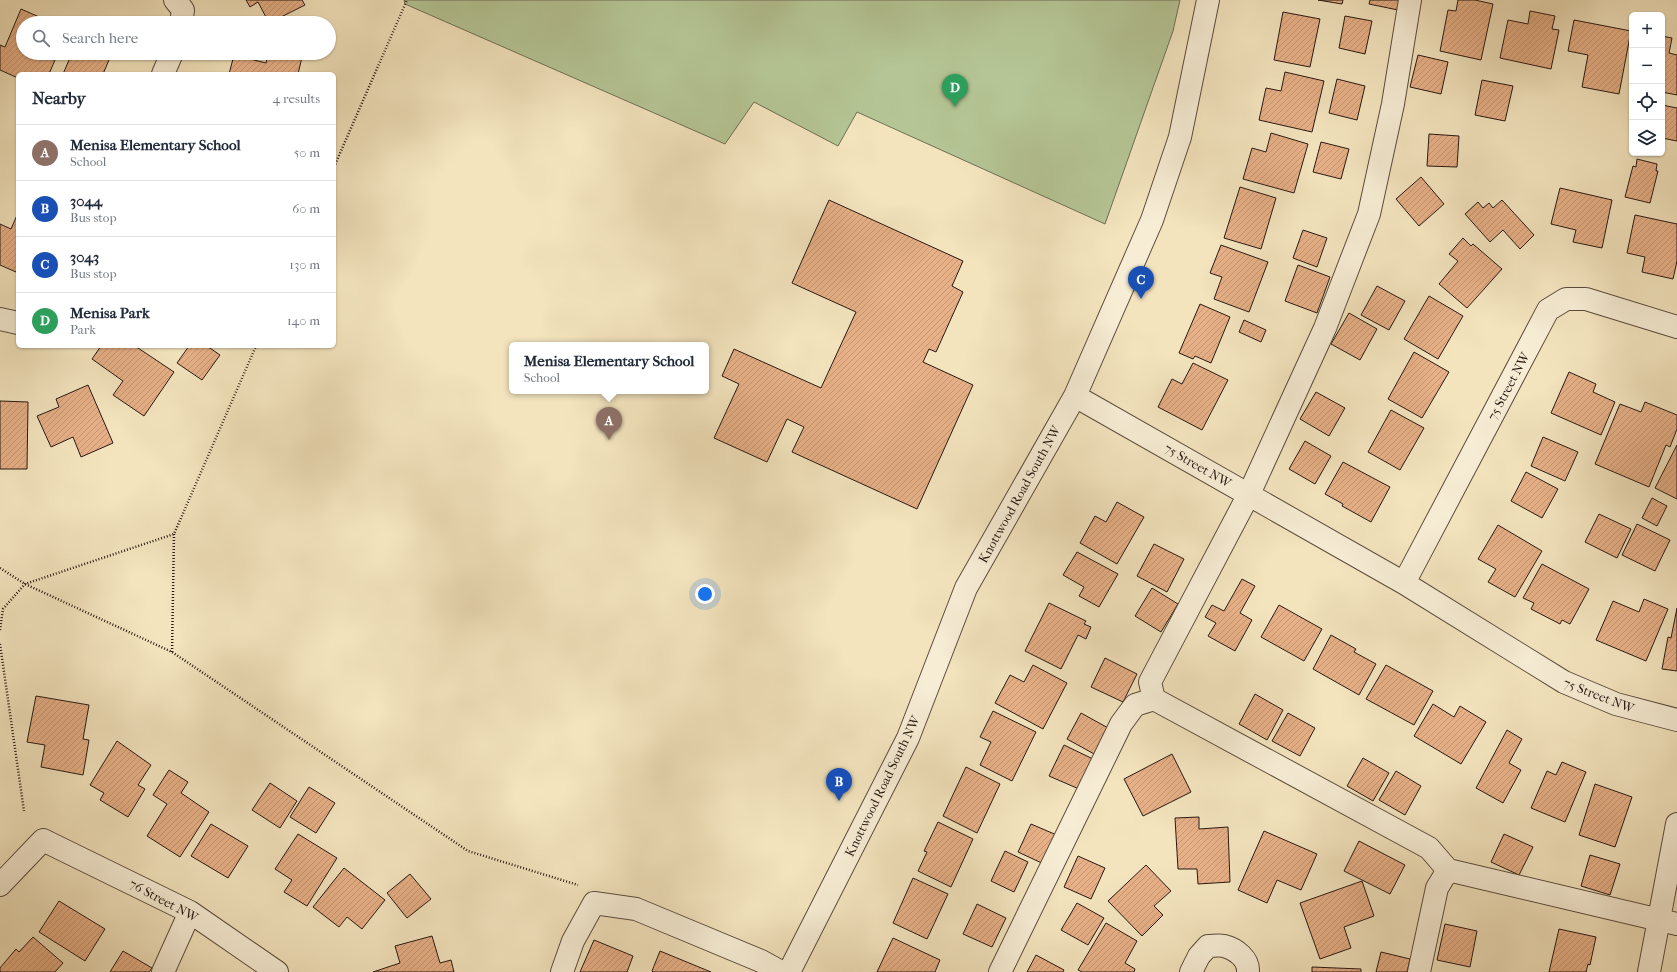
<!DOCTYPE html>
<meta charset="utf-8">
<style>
:root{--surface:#fff;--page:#f2f2f3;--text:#1f2937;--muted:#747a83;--line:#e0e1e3;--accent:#0b8043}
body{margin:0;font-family:"IM FELL French Canon",serif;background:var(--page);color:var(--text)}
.controls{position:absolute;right:12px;top:12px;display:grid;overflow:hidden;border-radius:6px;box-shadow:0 1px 3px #0004}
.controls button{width:36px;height:36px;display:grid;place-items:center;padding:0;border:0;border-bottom:1px solid var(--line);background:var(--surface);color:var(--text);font:20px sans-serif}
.you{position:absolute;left:705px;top:594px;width:14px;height:14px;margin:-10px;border:3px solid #fff;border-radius:50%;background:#1a73e8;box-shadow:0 0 0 6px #1a73e833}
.badge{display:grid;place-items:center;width:26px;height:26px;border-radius:50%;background:var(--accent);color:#fff;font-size:13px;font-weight:700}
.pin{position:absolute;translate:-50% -33px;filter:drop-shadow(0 1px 2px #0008)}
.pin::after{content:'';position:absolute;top:21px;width:14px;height:12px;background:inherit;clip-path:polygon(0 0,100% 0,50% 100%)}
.popup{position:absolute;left:509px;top:342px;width:200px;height:52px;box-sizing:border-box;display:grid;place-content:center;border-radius:6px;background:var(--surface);filter:drop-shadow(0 1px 3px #0005);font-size:13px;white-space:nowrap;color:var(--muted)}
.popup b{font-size:15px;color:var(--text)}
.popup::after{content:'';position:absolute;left:50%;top:100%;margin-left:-8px;border:8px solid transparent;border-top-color:var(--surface)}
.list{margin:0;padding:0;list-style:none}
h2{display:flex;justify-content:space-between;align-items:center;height:52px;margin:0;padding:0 16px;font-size:17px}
h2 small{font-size:13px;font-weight:400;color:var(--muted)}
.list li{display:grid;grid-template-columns:26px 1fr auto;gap:12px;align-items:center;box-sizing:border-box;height:56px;padding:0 16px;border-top:1px solid var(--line)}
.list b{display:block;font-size:15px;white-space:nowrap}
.list p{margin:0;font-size:13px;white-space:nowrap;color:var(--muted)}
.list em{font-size:13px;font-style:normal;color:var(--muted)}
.icon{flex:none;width:22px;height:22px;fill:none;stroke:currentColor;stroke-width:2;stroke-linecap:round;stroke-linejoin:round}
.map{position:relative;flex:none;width:1677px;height:972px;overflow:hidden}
.search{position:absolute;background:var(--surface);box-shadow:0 1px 3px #0004;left:16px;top:16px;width:320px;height:44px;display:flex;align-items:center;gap:10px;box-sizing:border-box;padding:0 14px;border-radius:22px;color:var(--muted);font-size:15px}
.panel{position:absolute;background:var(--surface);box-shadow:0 1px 3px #0004;left:16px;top:72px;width:320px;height:276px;border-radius:6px}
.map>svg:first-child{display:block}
.green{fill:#b5c595;stroke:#6e6f54}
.building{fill:url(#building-hatch);stroke:#281912}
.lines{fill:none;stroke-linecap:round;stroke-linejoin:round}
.minor-casing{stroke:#5b4c3d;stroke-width:24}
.path{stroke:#281912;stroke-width:2.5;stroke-dasharray:1 2;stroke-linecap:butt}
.minor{stroke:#f7edd5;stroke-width:22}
.labels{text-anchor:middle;stroke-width:3.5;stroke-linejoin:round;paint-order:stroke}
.street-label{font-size:13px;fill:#281912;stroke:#f7edd5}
</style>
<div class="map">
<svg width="1677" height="972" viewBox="0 0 1677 972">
<defs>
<pattern id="building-hatch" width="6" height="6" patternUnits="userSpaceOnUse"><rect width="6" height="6" fill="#e7b087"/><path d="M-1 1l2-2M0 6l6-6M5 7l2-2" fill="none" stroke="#c69774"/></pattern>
</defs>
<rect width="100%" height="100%" fill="#f3e4be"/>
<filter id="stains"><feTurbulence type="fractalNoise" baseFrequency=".005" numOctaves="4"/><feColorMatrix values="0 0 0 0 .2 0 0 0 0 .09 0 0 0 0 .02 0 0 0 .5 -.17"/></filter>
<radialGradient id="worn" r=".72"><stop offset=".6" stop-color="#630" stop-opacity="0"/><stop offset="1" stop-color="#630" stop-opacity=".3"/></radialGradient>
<path class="green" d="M404,0H1180L1173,31L1105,224L857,112L838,146L754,102L725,144L405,4Z"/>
<path class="building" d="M246,0H302L305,5L269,23L258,2L250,7Z
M1318,0H1343L1342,4Z
M1370,0H1400L1398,10L1369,4Z
M1458,0H1475L1493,4L1481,60L1440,51L1448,10L1456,11Z
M21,9L53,23H23V53H58L49,74H18V78L0,70V45L5,47Z
M1530,11L1555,16L1552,29L1559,30L1551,69L1500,58L1508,20L1528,24Z
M1283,12L1320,19L1310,67L1274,60Z
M1345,16L1372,21L1365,54L1339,48Z
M1574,20L1631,31L1619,94L1582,87L1588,55L1568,51Z
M1662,36L1672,38L1669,53L1677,55V95L1662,92Z
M72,53H112L103,74H63Z
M268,53H303L298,74H229L234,55L266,63Z
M1418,55L1448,62L1441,94L1410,87Z
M1285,72L1324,81L1312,132L1259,120L1266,88L1281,91Z
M1337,79L1365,86L1357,120L1329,113Z
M1482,80L1513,86L1505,121L1475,115Z
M1662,105L1677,108V141L1662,138Z
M1271,133L1308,144L1294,193L1243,179L1252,148L1266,152Z
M1429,134L1459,136L1457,167L1427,166Z
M1321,142L1349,149L1341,179L1313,172Z
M1637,159L1657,164L1656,171H1658L1650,203L1625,197L1633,166L1636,167Z
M1421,177L1444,204L1419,226L1396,199Z
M1240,187L1276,198L1261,249L1224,238Z
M1560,188L1612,200L1602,248L1573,242L1576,230L1551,224Z
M829,200L963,261L952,286L963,292L936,352L929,349L923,362L973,385L917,509L792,452L804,427L787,419L767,462L714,438L739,384L722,376L734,349L821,388L856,312L792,283Z
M1502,200L1534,235L1520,249L1503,230L1490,242L1465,214L1478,202L1483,208L1489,203L1493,208Z
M18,213V267L16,272L0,265V224L11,229Z
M1635,215L1677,224V261L1673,279L1642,272L1645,257L1627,253Z
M1303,230L1327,238L1317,267L1293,258Z
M1463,238L1471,246L1473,244L1502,269L1467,308L1439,284L1458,261L1449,254Z
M1221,245L1268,262L1249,312L1214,299L1222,277L1210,273Z
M1298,265L1330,277L1317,313L1285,301Z
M1377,286L1405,301L1389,330L1361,315Z
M1429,296L1463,316L1438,359L1404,339Z
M1200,304L1230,317L1211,363L1195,356L1193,359L1179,353Z
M1349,313L1377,329L1360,360L1331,344Z
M1244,320L1266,330L1261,342L1239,332Z
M101,346H135L174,372L144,416L113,395L123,381L92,359Z
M189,346H207L220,355L202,380L177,363Z
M1414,352L1449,372L1422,418L1388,399Z
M1193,363L1228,380L1202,430L1158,407L1172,379L1182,384Z
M1569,372L1596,384L1593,392L1615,402L1601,435L1551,413Z
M88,385L113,443L81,457L73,437L51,447L37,416L59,407L56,399Z
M1316,392L1345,408L1329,436L1300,419Z
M0,401L28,402L27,469H0Z
M1645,402L1677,415V429L1670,447L1666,445L1649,487L1595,464L1620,404L1641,412Z
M1391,410L1424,428L1400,470L1368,452Z
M1543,437L1578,452L1565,481L1531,466Z
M1305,441L1331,456L1315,484L1289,469Z
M1677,445V499L1655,488Z
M1343,462L1390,487L1371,522L1342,506L1343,504L1325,494Z
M1526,472L1558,489L1542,518L1511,501Z
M1652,498L1667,506L1657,526L1642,518Z
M1117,502L1144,517L1117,564L1080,543L1095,516L1106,522Z
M1599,514L1631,529L1617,558L1585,542Z
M1637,524L1670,540L1655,571L1622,555Z
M1498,525L1542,551L1515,597L1488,582L1496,569L1478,559Z
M1154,544L1184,559L1167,592L1137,576Z
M1077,552L1118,574L1099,607L1079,596L1084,587L1063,575Z
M1542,564L1589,589L1570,624L1562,620L1560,624L1531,609L1534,603L1523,598Z
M1242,579L1255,586L1240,613L1252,620L1235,651L1208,636L1216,623L1205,617L1212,605L1224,611Z
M1152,588L1178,604L1161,632L1135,616Z
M1644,599L1668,609L1646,661L1596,640L1613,601L1639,612Z
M1049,603L1086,621L1084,624L1091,627L1086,639L1078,635L1061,669L1025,651Z
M1279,605L1322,629L1304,661L1261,637Z
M1677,608V671L1662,669L1668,637L1671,638Z
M1331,635L1356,649L1354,652L1376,664L1359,695L1313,669Z
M1105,658L1137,674L1123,702L1091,687Z
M1033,665L1067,683L1043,729L995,703L1010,675L1024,682Z
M1386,665L1433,691L1414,725L1366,699Z
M1255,694L1283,710L1267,740L1239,724Z
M36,696L89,705L83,739L89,740L83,775L41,767L45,745L27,742Z
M1433,704L1454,717L1460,706L1486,722L1461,764L1414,736Z
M993,711L1036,732L1012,781L980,765L991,742L980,737Z
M1081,713L1110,729L1096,755L1067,739Z
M1288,713L1315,728L1300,756L1272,741Z
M1507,730L1522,739L1509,763L1521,770L1503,803L1476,788Z
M117,741L151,765L138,785L145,789L128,817L100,800L104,793L90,785Z
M1064,745L1093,759L1079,789L1049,776Z
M1172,754L1191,792L1143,816L1124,779Z
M1363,758L1389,773L1373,801L1347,786Z
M1562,762L1586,772L1565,822L1531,808L1547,771L1556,775Z
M966,767L1000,784L977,833L943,816Z
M169,770L188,782L181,793L209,812L180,857L147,836L167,804L153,795Z
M1396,771L1421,786L1405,815L1379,800Z
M270,783L297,801L280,828L252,810Z
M1595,784L1632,797L1615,847L1579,835Z
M309,787L335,803L316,833L290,817Z
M1199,817V829L1228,827L1230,882L1198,884L1197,869H1178L1175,818Z
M938,822L973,839L951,887L918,871L927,852L924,851Z
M211,824L248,846L228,878L191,856Z
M1031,824L1059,836L1046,865L1018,852Z
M1264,831L1317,854L1301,890L1277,880L1267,903L1238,890Z
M298,834L337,858L307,906L284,892L292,880L275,869Z
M1504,834L1533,847L1519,875L1491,862Z
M1359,841L1405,865L1390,894L1344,871Z
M1005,851L1028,862L1014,892L991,881Z
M1590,855L1620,864L1610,895L1581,886Z
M1078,856L1105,868L1091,899L1064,887Z
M1146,865L1171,891L1154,906L1163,915L1142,936L1108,901Z
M344,868L385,900L362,929L347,917L339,927L313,907Z
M410,874L431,899L407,918L387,893Z
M913,878L948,894L927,939L893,923Z
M1362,881L1374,916L1344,927L1351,948L1320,959L1300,903Z
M59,901L105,929L85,961L39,932Z
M1077,903L1104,918L1088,945L1061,930Z
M977,904L1006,918L992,947L963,934Z
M1106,923L1137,941L1125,963L1135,969L1134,972H1082L1078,970Z
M1445,924L1477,931L1470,967L1437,960Z
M1559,929L1596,937L1590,965L1588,964L1586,972H1549Z
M432,936L440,963L451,960L454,972H373L400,963L395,946Z
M33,937L63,963L55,972H0V968L16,949L19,952Z
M893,938L940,960L935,972H877Z
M594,940L633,956L627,972H580Z
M123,951L152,968L149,972H110Z
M660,951L711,972H653L652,971Z
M1381,952L1410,959L1407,972H1376Z
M1036,955L1064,970L1063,972H1027Z
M1312,967L1361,969V972H1312Z"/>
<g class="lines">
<g class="minor-casing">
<path id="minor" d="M175,0L183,10L181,23
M163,74L172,53
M0,319L18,323
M1075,396L1404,583L1564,682L1616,704L1677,720
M1404,583L1548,310L1566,299H1586L1677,327
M1154,699L1150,682L1249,494L1325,328L1369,214L1393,104L1410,0
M0,885L43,840L190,912L277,972
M163,972L190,912
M562,972L573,941L594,903L636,909L761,961L781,972
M789,972L908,738L966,588L1075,396L1152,220L1180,137L1208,0
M1000,972L1121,724L1135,705L1154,699L1429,848L1448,870
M1191,972L1199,956L1208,946C1213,946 1219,945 1224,946C1236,949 1249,959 1248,972
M1419,972L1437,888L1448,870L1677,924
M1649,972L1677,824"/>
</g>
<path class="path" d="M334,167L407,0
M0,568L25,584L172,652L468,851L578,885
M0,630L3,609L25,584L174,534L256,346
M0,644L24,811
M172,652L174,534"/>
<use href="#minor" class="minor"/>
</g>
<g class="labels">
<g class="street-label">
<text transform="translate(1508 386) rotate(-62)" y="5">75 Street NW</text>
<text transform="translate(1198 465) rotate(30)" y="5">75 Street NW</text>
<text transform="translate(1019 494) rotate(-61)" y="5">Knottwood Road South NW</text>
<text transform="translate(1599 695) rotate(21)" y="5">75 Street NW</text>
<text transform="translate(882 786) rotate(-64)" y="5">Knottwood Road South NW</text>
<text transform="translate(164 900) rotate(28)" y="5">76 Street NW</text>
</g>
</g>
<rect width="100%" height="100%" filter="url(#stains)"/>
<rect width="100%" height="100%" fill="url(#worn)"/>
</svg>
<div class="controls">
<button>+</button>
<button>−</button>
<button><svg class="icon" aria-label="locate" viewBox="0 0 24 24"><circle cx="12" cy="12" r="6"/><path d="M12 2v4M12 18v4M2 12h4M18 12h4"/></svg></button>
<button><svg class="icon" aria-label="layers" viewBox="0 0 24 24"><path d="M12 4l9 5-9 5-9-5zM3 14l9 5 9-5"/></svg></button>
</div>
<div class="you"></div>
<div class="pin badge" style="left:609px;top:440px;background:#8d6e63">A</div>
<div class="popup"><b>Menisa Elementary School</b>School</div>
<div class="pin badge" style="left:839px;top:801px;background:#1a4fb4">B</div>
<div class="pin badge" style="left:1141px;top:299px;background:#1a4fb4">C</div>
<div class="pin badge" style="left:955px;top:107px;background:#2e9e5b">D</div>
<div class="search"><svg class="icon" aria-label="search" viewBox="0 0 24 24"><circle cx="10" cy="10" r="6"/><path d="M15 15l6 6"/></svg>Search here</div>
<section class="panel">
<h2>Nearby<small>4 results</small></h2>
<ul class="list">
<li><span class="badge" style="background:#8d6e63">A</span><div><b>Menisa Elementary School</b><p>School</p></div><em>50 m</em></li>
<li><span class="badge" style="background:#1a4fb4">B</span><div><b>3044</b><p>Bus stop</p></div><em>60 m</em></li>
<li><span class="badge" style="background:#1a4fb4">C</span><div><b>3043</b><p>Bus stop</p></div><em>130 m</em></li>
<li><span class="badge" style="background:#2e9e5b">D</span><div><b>Menisa Park</b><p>Park</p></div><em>140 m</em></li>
</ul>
</section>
</div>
